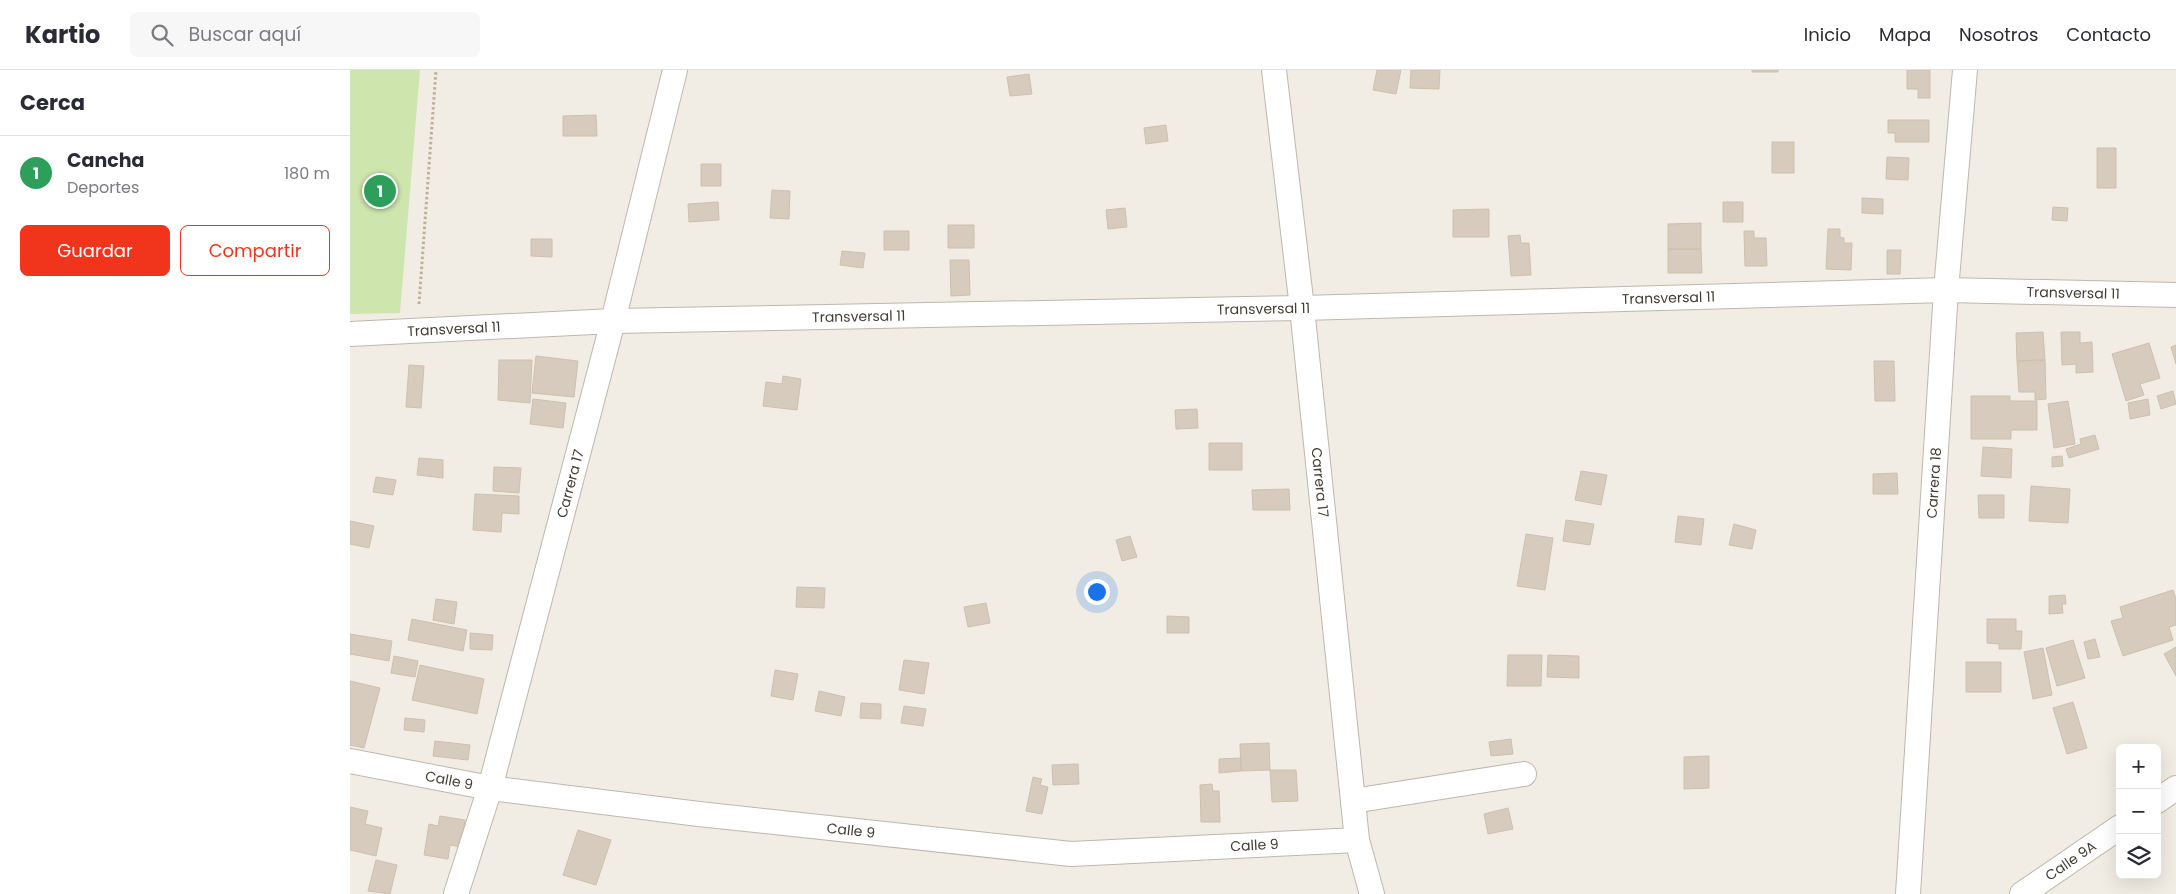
<!DOCTYPE html>
<html lang="es">
<meta charset="utf-8">
<style>
:root{--surface:#fff;--page:#f7f7f7;--text:#2b2b33;--muted:#7c7c81;--line:#e1e1e2;--accent:#f1341c}
body{margin:0;font-family:Poppins,sans-serif;background:var(--page);color:var(--text)}
.controls{position:absolute;right:15px;bottom:15px;display:grid;overflow:hidden;border-radius:8px;box-shadow:0 5px 20px #0002}
.controls button{width:45px;height:45px;display:grid;place-items:center;padding:0;border:0;border-bottom:1px solid var(--line);background:var(--surface);color:var(--text);font:25px sans-serif}
.you{position:absolute;left:746px;top:521px;width:18px;height:18px;margin:-12px;border:4px solid #fff;border-radius:50%;background:#1a73e8;box-shadow:0 0 0 8px #1a73e833}
.badge{display:grid;place-items:center;width:32px;height:32px;border-radius:50%;background:var(--accent);color:#fff;font-size:16px;font-weight:700}
.pin{position:absolute;translate:-50% -50%;border:2px solid #fff;box-shadow:0 1px 5px #0006}
.list{margin:0;padding:0;list-style:none}
h2{display:flex;justify-content:space-between;align-items:center;height:65px;margin:0;padding:0 20px;font-size:21px}
h2 small{font-size:16px;font-weight:400;color:var(--muted)}
.list li{display:grid;grid-template-columns:32px 1fr auto;gap:15px;align-items:center;box-sizing:border-box;height:75px;padding:0 20px;border-top:1px solid var(--line)}
.list b{display:block;font-size:19px;white-space:nowrap}
.list p{margin:0;font-size:16px;white-space:nowrap;color:var(--muted)}
.list em{font-size:16px;font-style:normal;color:var(--muted)}
.actions{display:flex;gap:10px;padding:15px 20px}
.actions a{flex:1;padding:11px 0;border:1px solid var(--accent);border-radius:8px;text-align:center;font-size:18px;color:var(--accent)}
.actions .main{background:var(--accent);color:#fff}
.icon{flex:none;width:28px;height:28px;fill:none;stroke:currentColor;stroke-width:2;stroke-linecap:round;stroke-linejoin:round}
.map{position:relative;flex:none;width:1826px;height:824px;overflow:hidden}
header{display:flex;align-items:center;gap:30px;box-sizing:border-box;height:70px;padding:0 25px;background:var(--surface);border-bottom:1px solid var(--line)}
header strong{font-size:24px}
nav{display:flex;gap:28px;margin-inline-start:auto;font-size:18px}
.search{width:350px;height:45px;background:var(--page);display:flex;align-items:center;gap:12px;box-sizing:border-box;padding:0 18px;border-radius:8px;color:var(--muted);font-size:19px}
main{display:flex}
aside{flex:1;background:var(--surface)}
.map>svg:first-child{display:block}
.green{fill:#cee5ae}
.building{fill:#d6cbbd;stroke:#cdc0ae}
.lines{fill:none;stroke-linecap:round;stroke-linejoin:round}
.minor-casing{stroke:#bfb7ab;stroke-width:26}
.path{stroke:#beaf99;stroke-width:3;stroke-dasharray:2.5 2.5;stroke-linecap:butt}
.minor{stroke:#fff;stroke-width:24}
.labels{text-anchor:middle;stroke-width:4.5;stroke-linejoin:round;paint-order:stroke}
.street-label{font-size:14px;fill:#433d35;stroke:#fff}
</style>
<header>
<strong>Kartio</strong>
<div class="search"><svg class="icon" aria-label="search" viewBox="0 0 24 24"><circle cx="10" cy="10" r="6"/><path d="M15 15l6 6"/></svg>Buscar aquí</div>
<nav><a>Inicio</a><a>Mapa</a><a>Nosotros</a><a>Contacto</a></nav>
</header>
<main>
<aside>
<h2>Cerca<small></small></h2>
<ul class="list">
<li><span class="badge" style="background:#2e9e5b">1</span><div><b>Cancha</b><p>Deportes</p></div><em>180 m</em></li>
</ul>
<div class="actions"><a class="main">Guardar</a><a>Compartir</a></div>
</aside>
<div class="map">
<svg width="1826" height="824" viewBox="0 0 1826 824">
<rect width="100%" height="100%" fill="#f1ede4"/>
<path class="green" d="M0,0H70L50,243L0,244Z"/>
<path class="building" d="M1027,0H1051L1046,24L1023,20Z
M1061,0H1090L1089,19L1060,18Z
M1402,0H1428V2H1402Z
M1557,0H1580V28H1568V19H1557Z
M679,4L682,24L660,26L657,7Z
M246,45L247,66H213V46Z
M1538,50H1579V72H1545V63H1538Z
M816,55L818,71L796,74L794,58Z
M1422,72H1444V103H1422Z
M1747,78H1766V118H1747Z
M1537,87L1559,88L1558,110L1536,109Z
M351,94H371V116H351Z
M422,120L440,121L439,149L420,148Z
M1512,128L1533,129V144L1512,143Z
M368,132L369,150L339,152L338,134Z
M1373,132H1393V152H1373Z
M1703,137L1718,138L1717,151L1702,150Z
M775,138L777,157L758,159L756,140Z
M1139,139V167H1103V140Z
M1351,153V179H1318V154Z
M598,155H624V178H598Z
M1478,159H1490V167L1494,168V173H1502L1501,200L1476,199Z
M534,161H559V180H534Z
M1394,161H1404V168H1416L1417,196H1395Z
M1170,165L1171,173H1179L1181,205L1161,206L1158,166Z
M181,169H202V187L181,186Z
M1318,179H1351L1352,203H1318Z
M1537,180H1551L1550,204H1537Z
M492,181L515,183L513,198L490,195Z
M600,190H619L620,225L601,226Z
M1693,262L1695,290L1667,291L1666,263Z
M1711,262H1730V273L1742,272L1743,302L1726,303V294L1712,295Z
M1799,273L1810,308L1790,314L1794,325L1776,331L1762,284Z
M1826,275V294L1821,277Z
M186,286L228,291L224,327L182,323Z
M149,290H182L180,333L148,330Z
M1695,290L1696,329L1685,330V322H1669L1667,291Z
M1524,291H1544L1545,331H1525Z
M59,295L74,296L71,338L56,337Z
M433,306L451,309L447,340L413,336L416,312L432,314Z
M1823,321L1826,334L1811,339L1807,326Z
M1621,326H1660V331H1687V360H1661V369H1621Z
M183,329L216,333L213,358L180,354Z
M1798,329L1800,345L1780,349L1778,333Z
M1718,331L1725,374L1704,378L1698,334Z
M847,339L848,358L826,359L825,340Z
M1745,365L1749,379L1719,388L1716,379L1731,374L1730,369Z
M859,373H892V400H859Z
M1633,377L1662,379L1661,408L1631,406Z
M1712,386L1713,396L1702,397V387Z
M69,388L93,390V408L67,405Z
M144,397L171,398L169,423L143,421Z
M1231,401L1257,405L1251,435L1225,430Z
M1547,403L1548,424H1523V404Z
M26,407L46,410L43,425L23,422Z
M1681,416L1720,419L1718,453L1679,451Z
M939,419L940,440H903L902,420Z
M125,424L169,426V444L152,443L151,462L123,460Z
M1628,425H1654V448H1629Z
M1328,446L1354,449L1351,475L1325,472Z
M1216,450L1244,454L1240,475L1213,471Z
M0,451L24,456L19,478L0,474Z
M1384,454L1406,460L1402,479L1379,475Z
M1176,464L1203,468L1195,520L1167,516Z
M780,466L787,487L772,491L766,470Z
M447,517L475,518L474,538L446,537Z
M1823,520L1826,529V555L1819,557L1823,570L1773,586L1761,551L1773,548L1770,537Z
M1715,525L1716,534H1712L1713,543L1699,544V526Z
M86,529L107,532L104,554L83,550Z
M636,533L640,553L618,557L614,537Z
M817,546L839,547V563H817Z
M62,549L117,560L113,581L58,570Z
M1637,549H1666V561H1672L1671,579H1649V574L1637,573Z
M120,563L143,565L142,580L120,579Z
M0,564L42,571L39,591L0,584Z
M1745,569L1750,587L1738,589L1734,572Z
M1723,570L1735,608L1707,616L1696,578Z
M1826,577V606L1814,584Z
M1693,578L1702,625L1683,629L1674,582Z
M1158,585H1192L1191,616H1157Z
M1198,585L1229,586V608L1197,607Z
M44,586L68,591L65,607L41,603Z
M554,590L579,593L574,624L549,620Z
M1616,592H1651V622H1616Z
M70,595L134,609L127,644L62,630Z
M425,600L448,604L443,630L421,626Z
M0,611L30,618L14,678L0,675Z
M469,621L495,627L491,646L465,641Z
M1723,632L1737,678L1717,684L1703,638Z
M511,633L531,634V649L510,648Z
M554,636L576,639L573,656L551,653Z
M55,648L75,650L74,662L54,660Z
M1161,669L1163,684L1141,686L1139,672Z
M85,671L120,675L118,690L83,686Z
M919,673L920,700L891,701L890,674Z
M1359,686V718L1334,719V687Z
M891,688V701L869,703V689Z
M728,694L729,714L703,715L702,695Z
M920,700H946L948,731L922,732Z
M683,707L692,709L690,715L698,717L692,744L676,741Z
M862,714L863,721H869L870,752H851L850,715Z
M0,737L18,741L15,754L32,758L26,786L0,780Z
M1158,738L1163,759L1138,764L1134,744Z
M90,746L115,750L111,777L100,775L98,789L74,785L79,754L88,756Z
M228,760L261,770L246,815L213,805Z
M26,790L47,795L40,824L18,821Z"/>
<g class="lines">
<g class="minor-casing">
<g id="minor">
<path id="s1" d="M924,0L952,238L1007,770L1022,824"/>
<path id="s2" d="M0,264L263,251L952,238L1596,220L1826,225"/>
<path id="s3" d="M0,691L140,718L349,744L721,784L1007,770"/>
<path d="M1003,731L1174,704"/>
<path d="M1807,731L1826,718"/>
<path id="s4" d="M106,824L140,718L263,251L325,0"/>
<path id="s5" d="M1558,824L1596,220L1615,0"/>
<path id="s6" d="M1672,824L1770,757"/>
</g>
</g>
<path class="path" d="M69,234L86,0"/>
<use href="#minor" class="minor"/>
</g>
<g class="labels">
<g class="street-label">
<text dy="5" stroke="none"><textPath href="#s2" startOffset="1724">Transversal 11</textPath></text>
<text dy="5" stroke="none"><textPath href="#s2" startOffset="1319">Transversal 11</textPath></text>
<text dy="5" stroke="none"><textPath href="#s2" startOffset="914">Transversal 11</textPath></text>
<text dy="5" stroke="none"><textPath href="#s2" startOffset="509">Transversal 11</textPath></text>
<text dy="5" stroke="none"><textPath href="#s2" startOffset="104">Transversal 11</textPath></text>
<text dy="5" stroke="none"><textPath href="#s5" startOffset="412">Carrera 18</textPath></text>
<text dy="5" stroke="none"><textPath href="#s4" startOffset="426">Carrera 17</textPath></text>
<text dy="5" stroke="none"><textPath href="#s1" startOffset="415">Carrera 17</textPath></text>
<text dy="5" stroke="none"><textPath href="#s3" startOffset="101">Calle 9</textPath></text>
<text dy="5" stroke="none"><textPath href="#s3" startOffset="506">Calle 9</textPath></text>
<text dy="5" stroke="none"><textPath href="#s3" startOffset="911">Calle 9</textPath></text>
<text dy="5" stroke="none"><textPath href="#s6" startOffset="59">Calle 9A</textPath></text>
</g>
</g>
</svg>
<div class="controls">
<button>+</button>
<button>−</button>
<button><svg class="icon" aria-label="layers" viewBox="0 0 24 24"><path d="M12 4l9 5-9 5-9-5zM3 14l9 5 9-5"/></svg></button>
</div>
<div class="you"></div>
<div class="pin badge" style="left:30px;top:121px;background:#2e9e5b">1</div>
</div>
</main>
